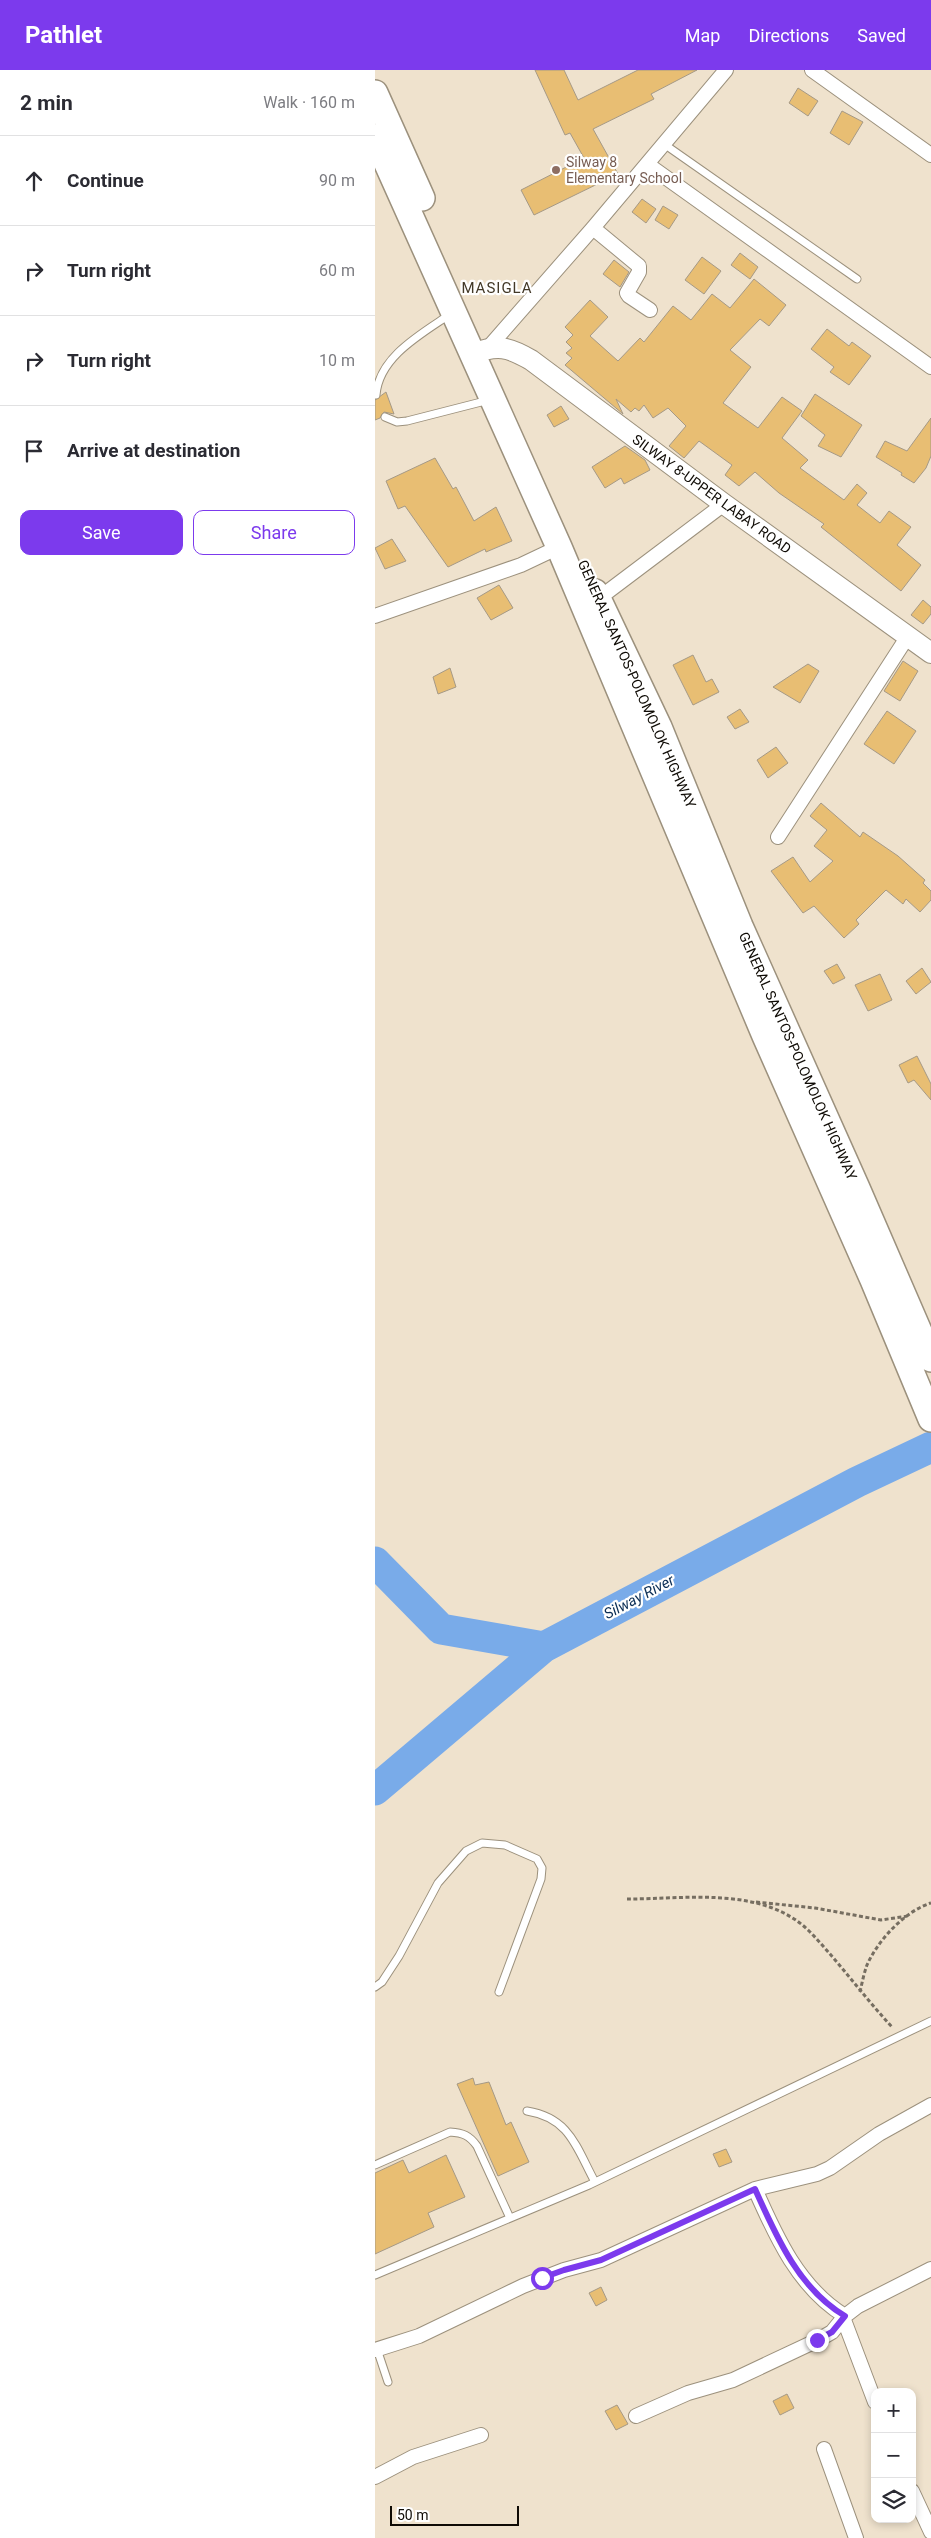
<!DOCTYPE html>
<meta charset="utf-8">
<style>
:root{--surface:#fff;--page:#f7f7f7;--text:#2b2b33;--muted:#7c7c81;--line:#e1e1e2;--accent:#7c3aed}
body{margin:0;font-family:Roboto,sans-serif;background:var(--page);color:var(--text)}
.controls{position:absolute;right:15px;bottom:15px;display:grid;overflow:hidden;border-radius:10px;box-shadow:0 2px 8px #0003}
.controls button{width:45px;height:45px;display:grid;place-items:center;padding:0;border:0;border-bottom:1px solid var(--line);background:var(--surface);color:var(--text);font:25px sans-serif}
.scale{position:absolute;left:15px;bottom:12px;width:129px;box-sizing:border-box;padding-left:5px;border:2px solid #0f0b05;border-top:0;font-size:14px;line-height:18px;white-space:nowrap;color:#0f0b05;-webkit-text-stroke:4px #fff;paint-order:stroke}
.stop{position:absolute;width:15px;height:15px;margin:-11px;border:4px solid #7c3aed;border-radius:50%;background:#fff}
.stop.end{background:#7c3aed;border-color:#fff;box-shadow:0 1px 5px #0008}
.list{margin:0;padding:0;list-style:none}
h2{display:flex;justify-content:space-between;align-items:center;height:65px;margin:0;padding:0 20px;font-size:21px}
h2 small{font-size:16px;font-weight:400;color:var(--muted)}
.list li{display:grid;grid-template-columns:32px 1fr auto;gap:15px;align-items:center;box-sizing:border-box;height:90px;padding:0 20px;border-top:1px solid var(--line)}
.list b{display:block;font-size:19px;white-space:nowrap}
.list em{font-size:16px;font-style:normal;color:var(--muted)}
.actions{display:flex;gap:10px;padding:15px 20px}
.actions a{flex:1;padding:11px 0;border:1px solid var(--accent);border-radius:10px;text-align:center;font-size:18px;color:var(--accent)}
.actions .main{background:var(--accent);color:#fff}
.icon{flex:none;width:28px;height:28px;fill:none;stroke:currentColor;stroke-width:2;stroke-linecap:round;stroke-linejoin:round}
.map{position:relative;flex:none;width:556px;height:2468px;overflow:hidden}
header{display:flex;align-items:center;gap:30px;box-sizing:border-box;height:70px;padding:0 25px;background:var(--accent);color:#fff}
header strong{font-size:24px}
nav{display:flex;gap:28px;margin-inline-start:auto;font-size:18px}
main{display:flex}
aside{flex:1;background:var(--surface)}
.map>svg:first-child{display:block}
.lines{fill:none;stroke-linecap:round;stroke-linejoin:round}
.river{stroke:#79abe9;stroke-width:31}
.building{fill:#e8be73;stroke:#a59986}
.lane-casing{stroke:#9c917d;stroke-width:9}
.street-casing{stroke:#9c917d;stroke-width:16}
.secondary-casing{stroke:#9c917d;stroke-width:22}
.highway-casing{stroke:#9c917d;stroke-width:28}
.path{stroke:#766e61;stroke-width:3;stroke-dasharray:4 2.5;stroke-linecap:butt}
.lane{stroke:#fff;stroke-width:7}
.street{stroke:#fff;stroke-width:14}
.secondary{stroke:#fff;stroke-width:20}
.highway{stroke:#fff;stroke-width:25}
.route{stroke:#7c3aed;stroke-width:6}
.education-dot{fill:#8d6e63;stroke:#fff;stroke-width:2}
.labels{text-anchor:middle;stroke-width:4.5;stroke-linejoin:round;paint-order:stroke}
.education-label{font-size:14px;fill:#785e54;stroke:#fff;text-anchor:start}
.street-label{font-size:14px;fill:#0f0b05;stroke:#fff}
.neighbourhood-label{font-size:15px;letter-spacing:1px;fill:#433928;stroke:#fff}
.water-label{font-size:15px;font-style:italic;fill:#0b2e55;stroke:#fff}
</style>
<header>
<strong>Pathlet</strong>
<nav><a>Map</a><a>Directions</a><a>Saved</a></nav>
</header>
<main>
<aside>
<h2>2 min<small>Walk · 160 m</small></h2>
<ul class="list">
<li><svg class="icon" aria-label="ahead" viewBox="0 0 24 24"><path d="M12 20V5M6 11l6-6 6 6"/></svg><div><b>Continue</b></div><em>90 m</em></li>
<li><svg class="icon" aria-label="right" viewBox="0 0 24 24"><path d="M7 20v-9h11M14 6l5 5-5 5"/></svg><div><b>Turn right</b></div><em>60 m</em></li>
<li><svg class="icon" aria-label="right" viewBox="0 0 24 24"><path d="M7 20v-9h11M14 6l5 5-5 5"/></svg><div><b>Turn right</b></div><em>10 m</em></li>
<li><svg class="icon" aria-label="arrive" viewBox="0 0 24 24"><path d="M6 21V4h12l-3 4 3 4H6"/></svg><div><b>Arrive at destination</b></div></li>
</ul>
<div class="actions"><a class="main">Save</a><a>Share</a></div>
</aside>
<div class="map">
<svg width="556" height="2468" viewBox="0 0 556 2468">
<rect width="100%" height="100%" fill="#efe2cd"/>
<g class="lines">
<path class="river" d="M0,1492L66,1559L169,1577
M0,1720L169,1577L482,1412L556,1377"/>
</g>
<path class="building" d="M160,0H189L203,30L263,0H322L276,24L279,29L218,59L243,104L159,145L146,120L209,88L195,63L190,65Z
M423,18L443,31L433,46L414,33Z
M467,41L488,52L474,75L455,63Z
M267,129L281,139L271,153L257,142Z
M288,136L303,145L294,159L280,150Z
M365,183L383,197L375,209L356,195Z
M327,187L346,201L329,224L310,210Z
M239,190L254,202L245,217L228,204Z
M379,209L411,235L394,256L385,249L355,280L376,297L348,333L383,358L407,327L427,341L407,368L433,390L425,398L469,430L482,414L492,423L482,435L505,453L514,441L536,457L522,475L546,495L526,521L446,457L449,454L404,423L380,402L364,416L350,405L357,395L324,371L309,388L294,376L311,356L293,338L278,348L269,335L264,341L260,338L256,342L241,329L248,344L190,295L197,288L191,283L197,278L191,272L198,265L190,257L215,230L233,247L215,266L243,291L265,268L269,272L298,236L316,250L337,224L355,238Z
M452,259L474,276L477,272L496,286L474,315L455,302L459,297L436,279Z
M11,322L19,344L9,342L5,348L0,350V330Z
M440,324L487,355L466,387L443,376L450,365L426,346Z
M186,336L194,349L179,357L172,345Z
M556,348V386L551,398L539,413L526,405L527,403L501,387L510,371L532,381Z
M250,376L270,390L275,400L249,414L246,408L230,418L217,397Z
M60,388L78,419L81,417L99,451L121,437L137,471L111,482L110,479L73,497L30,436L23,439L11,411Z
M17,469L31,491L10,499L0,478Z
M124,515L138,538L116,550L102,528Z
M548,530L556,537V544L548,554L536,545Z
M318,585L331,612L337,609L344,622L318,635L298,595Z
M528,591L543,601L525,631L509,621Z
M433,594L444,601L425,633L398,617Z
M75,598L81,617L63,624L58,607Z
M365,639L374,652L360,659L352,647Z
M512,641L541,661L519,694L489,674Z
M401,677L413,693L393,708L382,690Z
M446,733L485,767L488,762L523,786L550,810L548,813L556,821V830L545,842L531,829L528,834L511,820L481,850L484,854L469,868L439,836L428,843L396,801L418,787L435,812L458,791L439,776L452,760L435,746Z
M462,894L470,908L458,914L449,901Z
M547,898L556,912L541,924L531,911Z
M505,904L517,930L493,941L480,915Z
M542,986L556,1014V1030L539,1010L533,1013L524,995Z
M98,2008L100,2015L114,2012L131,2055L136,2052L154,2092L123,2106L82,2014Z
M351,2079L357,2092L344,2097L338,2084Z
M71,2085L90,2127L53,2143L59,2157L0,2184V2103L28,2090L34,2103Z
M226,2217L232,2230L221,2236L214,2223Z
M412,2324L419,2338L405,2345L398,2331Z
M242,2335L253,2354L241,2360L230,2341Z"/>
<g class="lines">
<g class="lane-casing">
<path id="lane" d="M289,74L482,209
M1,325C4,287 46,264 74,245
M10,347L22,352L32,351L114,330
M0,1917L7,1912L24,1886L63,1813L91,1781L107,1773L130,1775L162,1789L167,1798L166,1809L124,1922
M152,2041C195,2048 201,2077 220,2112
M0,2095L75,2062C88,2063 94,2065 102,2076L135,2148
M0,2205L214,2115L556,1951
M2,2279L13,2312"/>
</g>
<g class="street-casing">
<path id="street" d="M437,0L556,85
M272,94L556,297
M218,158L264,196V202L252,223L254,226L275,240
M113,278L218,158L351,0
M223,529L349,434
M0,546L146,495L184,477
M403,767L533,566
M380,2119C401,2167 424,2218 470,2246
M469,2250L500,2332
M0,2280L44,2266L148,2216L189,2200L226,2190L380,2119L442,2104L455,2098L504,2064L556,2035
M261,2346L313,2323L358,2310L443,2270L457,2262L470,2246L483,2236L556,2199
M449,2379L481,2468
M0,2407L38,2387L106,2365
M537,2421L556,2462"/>
</g>
<g class="secondary-casing">
<path id="secondary" d="M98,284C122,274 134,277 156,290L349,434L556,583"/>
</g>
<g class="highway-casing">
<path id="highway" d="M0,23L47,128
M0,67L184,477L390,966L498,1210L556,1349
M220,522L284,657L365,856L482,1118L556,1289"/>
</g>
<path class="path" d="M252,1829C313,1829 392,1815 438,1865C466,1895 490,1928 518,1958
M381,1832L440,1838L506,1850L533,1846
M485,1922C487,1913 489,1903 492,1895C503,1870 530,1841 556,1833"/>
<use href="#lane" class="lane"/>
<use href="#street" class="street"/>
<use href="#secondary" class="secondary"/>
<use href="#highway" class="highway"/>
</g>
<g class="lines">
<path class="route" d="M167,2208L189,2200L226,2190L380,2119C401,2166 424,2219 470,2246L457,2262L442,2270"/>
</g>
<circle class="education-dot" cx="181" cy="100" r="5"/>
<g class="labels">
<g class="education-label">
<text x="191" y="97">Silway 8<tspan x="191" dy="16">Elementary School</tspan></text>
</g>
<g class="street-label">
<text transform="translate(337 424) rotate(36)" y="5">SILWAY 8-UPPER LABAY ROAD</text>
<text transform="translate(262 614) rotate(66)" y="5">GENERAL SANTOS-POLOMOLOK HIGHWAY</text>
<text transform="translate(423 986) rotate(66)" y="5">GENERAL SANTOS-POLOMOLOK HIGHWAY</text>
</g>
<g class="neighbourhood-label">
<text x="122" y="223">MASIGLA</text>
</g>
<g class="water-label">
<text transform="translate(264 1527) rotate(-28)" y="5">Silway River</text>
</g>
</g>
</svg>
<div class="controls">
<button>+</button>
<button>−</button>
<button><svg class="icon" aria-label="layers" viewBox="0 0 24 24"><path d="M12 4l9 5-9 5-9-5zM3 14l9 5 9-5"/></svg></button>
</div>
<div class="scale">50 m</div>
<div class="stop" style="left:167px;top:2208px"></div>
<div class="stop end" style="left:442px;top:2270px"></div>
</div>
</main>
